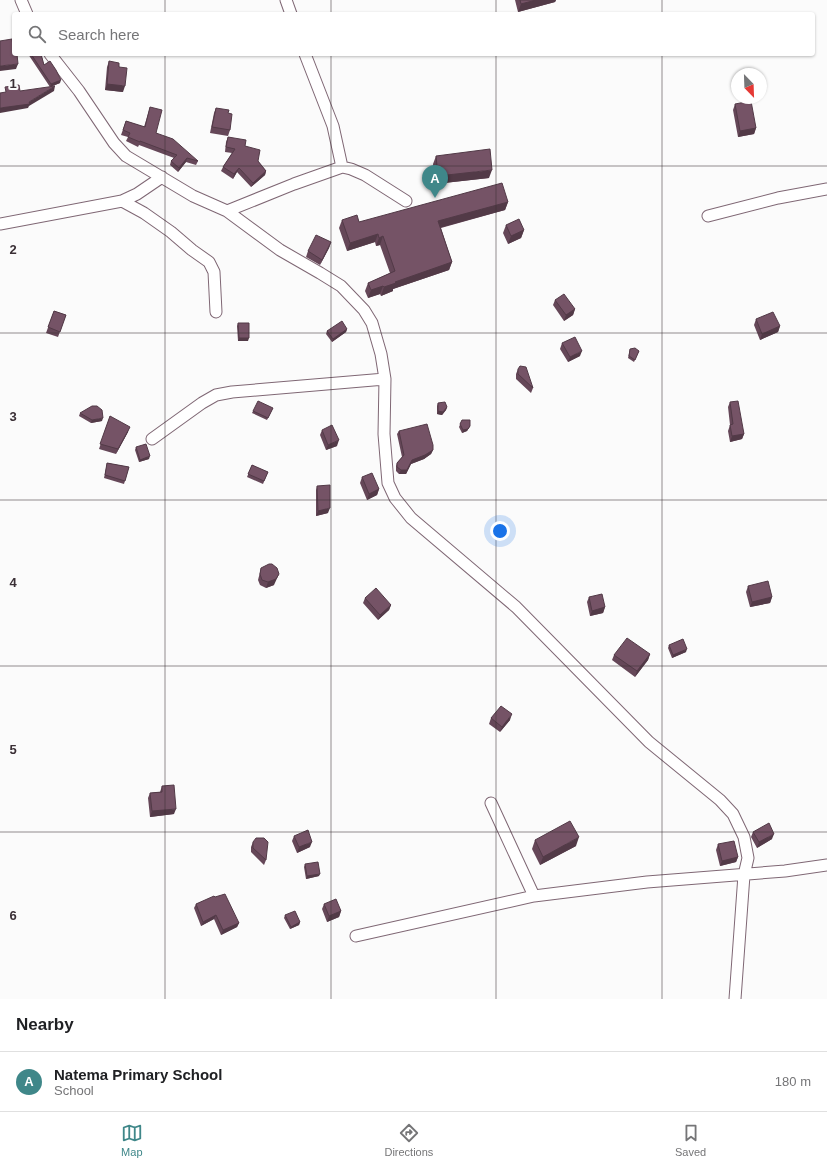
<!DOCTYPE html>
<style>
:root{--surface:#fff;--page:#f6f6f6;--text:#202124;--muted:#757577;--line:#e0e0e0;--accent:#3f8789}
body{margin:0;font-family:Arial,sans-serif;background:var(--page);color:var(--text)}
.compass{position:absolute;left:731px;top:68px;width:36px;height:36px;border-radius:50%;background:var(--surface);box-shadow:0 1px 3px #0004;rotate:157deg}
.you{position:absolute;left:500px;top:531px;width:14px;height:14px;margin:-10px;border:3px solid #fff;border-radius:50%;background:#1a73e8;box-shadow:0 0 0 6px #1a73e833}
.badge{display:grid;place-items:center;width:26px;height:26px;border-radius:50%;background:var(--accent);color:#fff;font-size:13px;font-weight:700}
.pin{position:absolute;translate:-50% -33px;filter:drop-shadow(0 1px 2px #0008)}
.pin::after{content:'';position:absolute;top:21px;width:14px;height:12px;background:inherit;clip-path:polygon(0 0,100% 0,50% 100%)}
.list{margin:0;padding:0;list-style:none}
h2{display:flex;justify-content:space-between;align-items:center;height:52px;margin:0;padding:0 16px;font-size:17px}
h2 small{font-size:13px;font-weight:400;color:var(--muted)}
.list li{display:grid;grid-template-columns:26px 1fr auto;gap:12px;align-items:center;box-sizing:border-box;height:60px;padding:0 16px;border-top:1px solid var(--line)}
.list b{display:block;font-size:15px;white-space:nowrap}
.list p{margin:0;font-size:13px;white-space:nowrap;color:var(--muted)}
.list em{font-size:13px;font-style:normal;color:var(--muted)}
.icon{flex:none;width:22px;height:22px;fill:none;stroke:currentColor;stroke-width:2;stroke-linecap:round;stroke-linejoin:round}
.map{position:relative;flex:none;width:827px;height:999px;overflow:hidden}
.search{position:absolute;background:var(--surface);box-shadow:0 1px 3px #0004;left:12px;right:12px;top:12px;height:44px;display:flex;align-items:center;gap:10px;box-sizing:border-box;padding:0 14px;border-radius:4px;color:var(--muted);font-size:15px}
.sheet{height:112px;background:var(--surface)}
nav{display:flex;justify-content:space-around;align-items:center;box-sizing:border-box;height:56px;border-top:1px solid var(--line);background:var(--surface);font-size:11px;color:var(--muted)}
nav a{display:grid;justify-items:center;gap:2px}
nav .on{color:var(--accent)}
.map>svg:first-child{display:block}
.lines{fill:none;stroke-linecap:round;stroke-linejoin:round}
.street-casing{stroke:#7f6774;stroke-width:13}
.street{stroke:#fff;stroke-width:11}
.wall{fill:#654758}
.shaded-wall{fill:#523a47}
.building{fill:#755366;stroke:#523a47}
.grid{fill:none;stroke:#3a2f35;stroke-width:1;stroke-opacity:0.55}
.grid-label{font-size:13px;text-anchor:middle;font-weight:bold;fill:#3a2f35;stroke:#fbfbfb;stroke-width:4;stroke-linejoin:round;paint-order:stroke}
</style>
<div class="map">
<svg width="827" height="999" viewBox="0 0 827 999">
<rect width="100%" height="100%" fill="#fbfbfb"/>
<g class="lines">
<g class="street-casing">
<path id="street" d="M21,0L27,14
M286,0L291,14
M50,54L79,91L114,143L126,156L193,196L227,211L280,250L320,273L341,286L364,310L372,323L381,354L385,379L384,434L388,483L395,498L411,518L516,607L649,742L720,800L733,814L744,837L748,858L744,875L735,999
M305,54L333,126L342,167
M122,201L144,213L171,232L192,250L209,262L214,272L216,312
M227,211L294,184L342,167L351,169L365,175L406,201
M708,216L778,198L827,189
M0,224L122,201L137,194L162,177
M152,439L202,403L216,395L232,392L385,379
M491,803L534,896
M356,936L534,896L647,882L785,871L827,865"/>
</g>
<use href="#street" class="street"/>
</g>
<path class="wall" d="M515,0H556L555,2L518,12Z
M28,54H41L44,65L60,83L50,87Z
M109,61L119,67L123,92L105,90L107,67Z
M735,104L756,128L754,134L738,137L733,110Z
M150,107L156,133L198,161L196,165L186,162L178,172L170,165L171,161L174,158L139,145L138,147L126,141L128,137L121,135L126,121L144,127Z
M216,108L228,113L230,130L228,136L210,133L214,113Z
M228,137L245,146L266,171L265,175L251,187L237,172L233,179L221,171L223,167L232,153L225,152L226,142Z
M436,156L489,178L435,184L433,164Z
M508,202L505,210L441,228L452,262L449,270L393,289V291L381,296L380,294L368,298L365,291L368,283L390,273L380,245L376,246L375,242L347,251L339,228L342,220L359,222Z
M506,225L524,230L521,238L508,244L503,233Z
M331,242L329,248L320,265L306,257L308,251Z
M555,300L575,309L573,315L564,321L553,305Z
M54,311L66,315L58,337L46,333Z
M756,319L780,326L778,332L760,340L754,325Z
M238,323L248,341H238L237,326Z
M347,329L346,332L332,342L326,334L327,331Z
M562,343L580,356L568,362L560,349Z
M630,349L639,351L634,362L628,358Z
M518,369L533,388L531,393L516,379V374Z
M730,402L744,434L742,439L730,442L728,431L730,425L728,407Z
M438,403L447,407L446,410L442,415L437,414V406Z
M273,408L267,420L252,413L253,411Z
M80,413L102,421L91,423L79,416Z
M110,416L128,432L116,454L99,449Z
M462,420L470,426L467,431L462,433L459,427Z
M322,430L337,446L326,450L320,435Z
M399,431L433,450L431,454L424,459L411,464L406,474H399L396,471V466L397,463L402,457L397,434Z
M136,447L149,459L139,462L135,450Z
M107,463L129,467L124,484L104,478Z
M252,465L268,472L263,484L247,477Z
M362,477L379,489L377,495L367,500L360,483Z
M317,486L328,513L316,516V490Z
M261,568L274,585L266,588L260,585L258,580Z
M748,586L772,597L770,603L750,607L746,592Z
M589,597L605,607L603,613L590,616L587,602Z
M365,598L391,605L389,610L378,620L363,603Z
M669,645L686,652L672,658L668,648Z
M650,654L648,660L635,677L612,660L614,655Z
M491,718L510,720L500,732L489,724Z
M162,786L174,814L150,817L148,798L150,793L160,792Z
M753,832L772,839L757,848L751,837Z
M294,836L310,847L297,853L292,841Z
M535,840L576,846L540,865L532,849Z
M253,842L266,860L264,865L251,852V847Z
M718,844L738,857L736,862L720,866L716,850Z
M305,864L319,876L306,879L304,867Z
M215,897L239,923L237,927L221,935L214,919L201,926L194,908L196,904Z
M324,904L341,911L339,917L327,922L322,909Z
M285,915L300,922L299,925L290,929L284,918Z"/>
<path class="shaded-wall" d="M536,0H556L555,2L518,12L521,4Z
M18,64L16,69L0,71V66Z
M61,80L60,83L50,87L51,84Z
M107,84L125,86L123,92L105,90Z
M55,86L54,91L29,106L28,108L0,113V108L29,102Z
M756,128L754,134L738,137L740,131Z
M187,158L186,162L178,172L179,168Z
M239,168L237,172L233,179L234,174Z
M492,170L489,178L435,184L438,176Z
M266,171L265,175L251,187L253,183Z
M508,202L505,210L435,229L438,221Z
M524,230L521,238L508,244L511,236Z
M378,234L375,242L347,251L350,243Z
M383,236L380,245L376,246L379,238Z
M331,242L329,248L320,265L322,260Z
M452,262L449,270L393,289V291L381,296L384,287L395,282Z
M383,286L380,294L368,298L371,290Z
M575,309L573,315L564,321L566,315Z
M780,326L778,332L760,340L762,334Z
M347,329L346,332L332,342L333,339Z
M239,338H249L248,341H238Z
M582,351L580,356L568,362L570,357Z
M447,407L446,410L442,415L437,414L438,411Z
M103,418L102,421L91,423L92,420Z
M470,426L467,431L462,433L463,430Z
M130,427L128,432L116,454L118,449Z
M744,434L742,439L730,442L732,436Z
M339,440L337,446L326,450L328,445Z
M433,450L431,454L424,459L411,464L406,474H399L401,470L412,460Z
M150,456L149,459L139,462L140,460Z
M379,489L377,495L367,500L369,494Z
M330,508L328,513L316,516L318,511Z
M279,574L274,585L266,588L268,582Z
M772,597L770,603L750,607L752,602Z
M391,605L389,610L378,620L380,615Z
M605,607L603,613L590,616L592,611Z
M687,649L686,652L672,658L673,655Z
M650,654L648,660L635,677L637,671Z
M512,714L510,720L500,732L502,727Z
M176,809L174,814L150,817L152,811Z
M774,834L772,839L757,848L759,842Z
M579,837L576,846L540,865L543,857Z
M312,842L310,847L297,853L299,847Z
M738,857L736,862L720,866L722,861Z
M320,874L319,876L306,879L307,876Z
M341,911L339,917L327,922L329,916Z
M216,915L214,919L201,926L203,922Z
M300,922L299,925L290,929L291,927Z
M239,923L237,927L221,935L223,930Z"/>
<path class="building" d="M520,0H536L521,4Z
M12,39L14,54H17L18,64L0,66V41Z
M31,54H41L44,65L50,61L56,70L61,80L51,84Z
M109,61L119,63V67L127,68L125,86L107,84Z
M19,85L20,91L55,86L29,102L30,104L0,108V93L6,92L5,87Z
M751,101L756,128L740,131L735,104Z
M150,107L162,110L156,133L173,139L198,161L187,158L179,168L171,161L177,155L140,141V142L128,137L130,133L123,130L126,121L145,127Z
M216,108L229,110L228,113L232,114L230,130L212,127Z
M228,137L246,140L245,146L260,150L258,161L266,171L253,183L239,168L234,174L223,167L235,149L226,147Z
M490,149L492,170L438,176L436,156Z
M502,183L508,202L438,221L452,262L395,282L396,283L384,287L383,286L371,290L368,283L395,271L383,236L379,238L378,234L350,243L342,220L357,215L359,222Z
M519,219L524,230L511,236L506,225Z
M316,235L331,242L322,260L308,251Z
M564,294L575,309L566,315L555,300Z
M54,311L66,315L60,332L48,327Z
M773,312L780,326L762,334L756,319Z
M342,321L347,329L333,339L327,331Z
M238,323H249V338H239Z
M575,337L582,351L570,357L562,343Z
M635,348L639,351L635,360L629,356L630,349Z
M520,366L526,367L533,388L518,374V369Z
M258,401L273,408L268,418L253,411Z
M738,401L744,434L732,436L730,425L733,424L730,402Z
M445,402L447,407L443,412L438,411V403Z
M92,406H97L102,410L103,418L92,420L80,413Z
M110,416L130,427L118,449L100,444Z
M462,420H470V426L468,429L463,430L460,424Z
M427,424L433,445V450L425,455L412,460L407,470H401L397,467V463L404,455L399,431Z
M332,425L339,440L328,445L322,430Z
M146,444L150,456L140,460L136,447Z
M107,463L129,467L125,481L105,475Z
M252,465L268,472L264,481L248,474Z
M372,473L379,489L369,494L362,477Z
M330,485V508L318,511L317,486Z
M269,564H272L277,568L279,574L276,579L268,582L262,580L260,574L261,568Z
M768,581L772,597L752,602L748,586Z
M376,588L391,605L380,615L365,598Z
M602,594L605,607L592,611L589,597Z
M627,638L650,654L637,671L614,655Z
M683,639L687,649L673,655L669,645Z
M501,706L512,714L502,727L491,718Z
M174,785L176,809L152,811L150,793L162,792V786Z
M570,821L579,837L543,857L535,840Z
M769,823L774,834L759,842L753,832Z
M308,830L312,842L299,847L294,836Z
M256,838H264L268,842L266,860L253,848V842Z
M734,841L738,857L722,861L718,844Z
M318,862L320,874L307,876L305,864Z
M225,894L239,923L223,930L216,915L203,922L196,904L214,896L215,897Z
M336,899L341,911L329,916L324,904Z
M295,911L300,922L291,927L285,915Z"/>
<path class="grid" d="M165,0V14M331,0V14M496,0V14M662,0V14M165,54V999M331,54V999M496,54V999M662,54V999M0,166H827M0,333H827M0,500H827M0,666H827M0,832H827"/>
<g class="grid-label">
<text x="13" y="88">1</text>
<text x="13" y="254">2</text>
<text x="13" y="421">3</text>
<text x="13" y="587">4</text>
<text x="13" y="754">5</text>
<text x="13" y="920">6</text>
</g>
</svg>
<svg class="compass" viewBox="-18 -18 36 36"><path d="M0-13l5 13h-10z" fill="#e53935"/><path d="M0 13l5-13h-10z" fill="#757577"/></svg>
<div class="you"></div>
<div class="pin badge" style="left:435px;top:198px">A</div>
<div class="search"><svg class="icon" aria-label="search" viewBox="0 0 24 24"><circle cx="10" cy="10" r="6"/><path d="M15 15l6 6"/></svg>Search here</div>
</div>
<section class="sheet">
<h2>Nearby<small></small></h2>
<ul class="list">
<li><span class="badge">A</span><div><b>Natema Primary School</b><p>School</p></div><em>180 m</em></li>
</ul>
</section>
<nav>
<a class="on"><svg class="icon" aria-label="map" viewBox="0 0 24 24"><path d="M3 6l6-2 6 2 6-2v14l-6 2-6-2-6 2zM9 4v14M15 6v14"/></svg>Map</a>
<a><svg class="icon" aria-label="directions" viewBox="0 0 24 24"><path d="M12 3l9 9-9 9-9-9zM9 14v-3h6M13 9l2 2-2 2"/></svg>Directions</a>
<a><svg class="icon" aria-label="saved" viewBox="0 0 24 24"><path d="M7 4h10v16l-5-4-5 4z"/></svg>Saved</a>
</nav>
